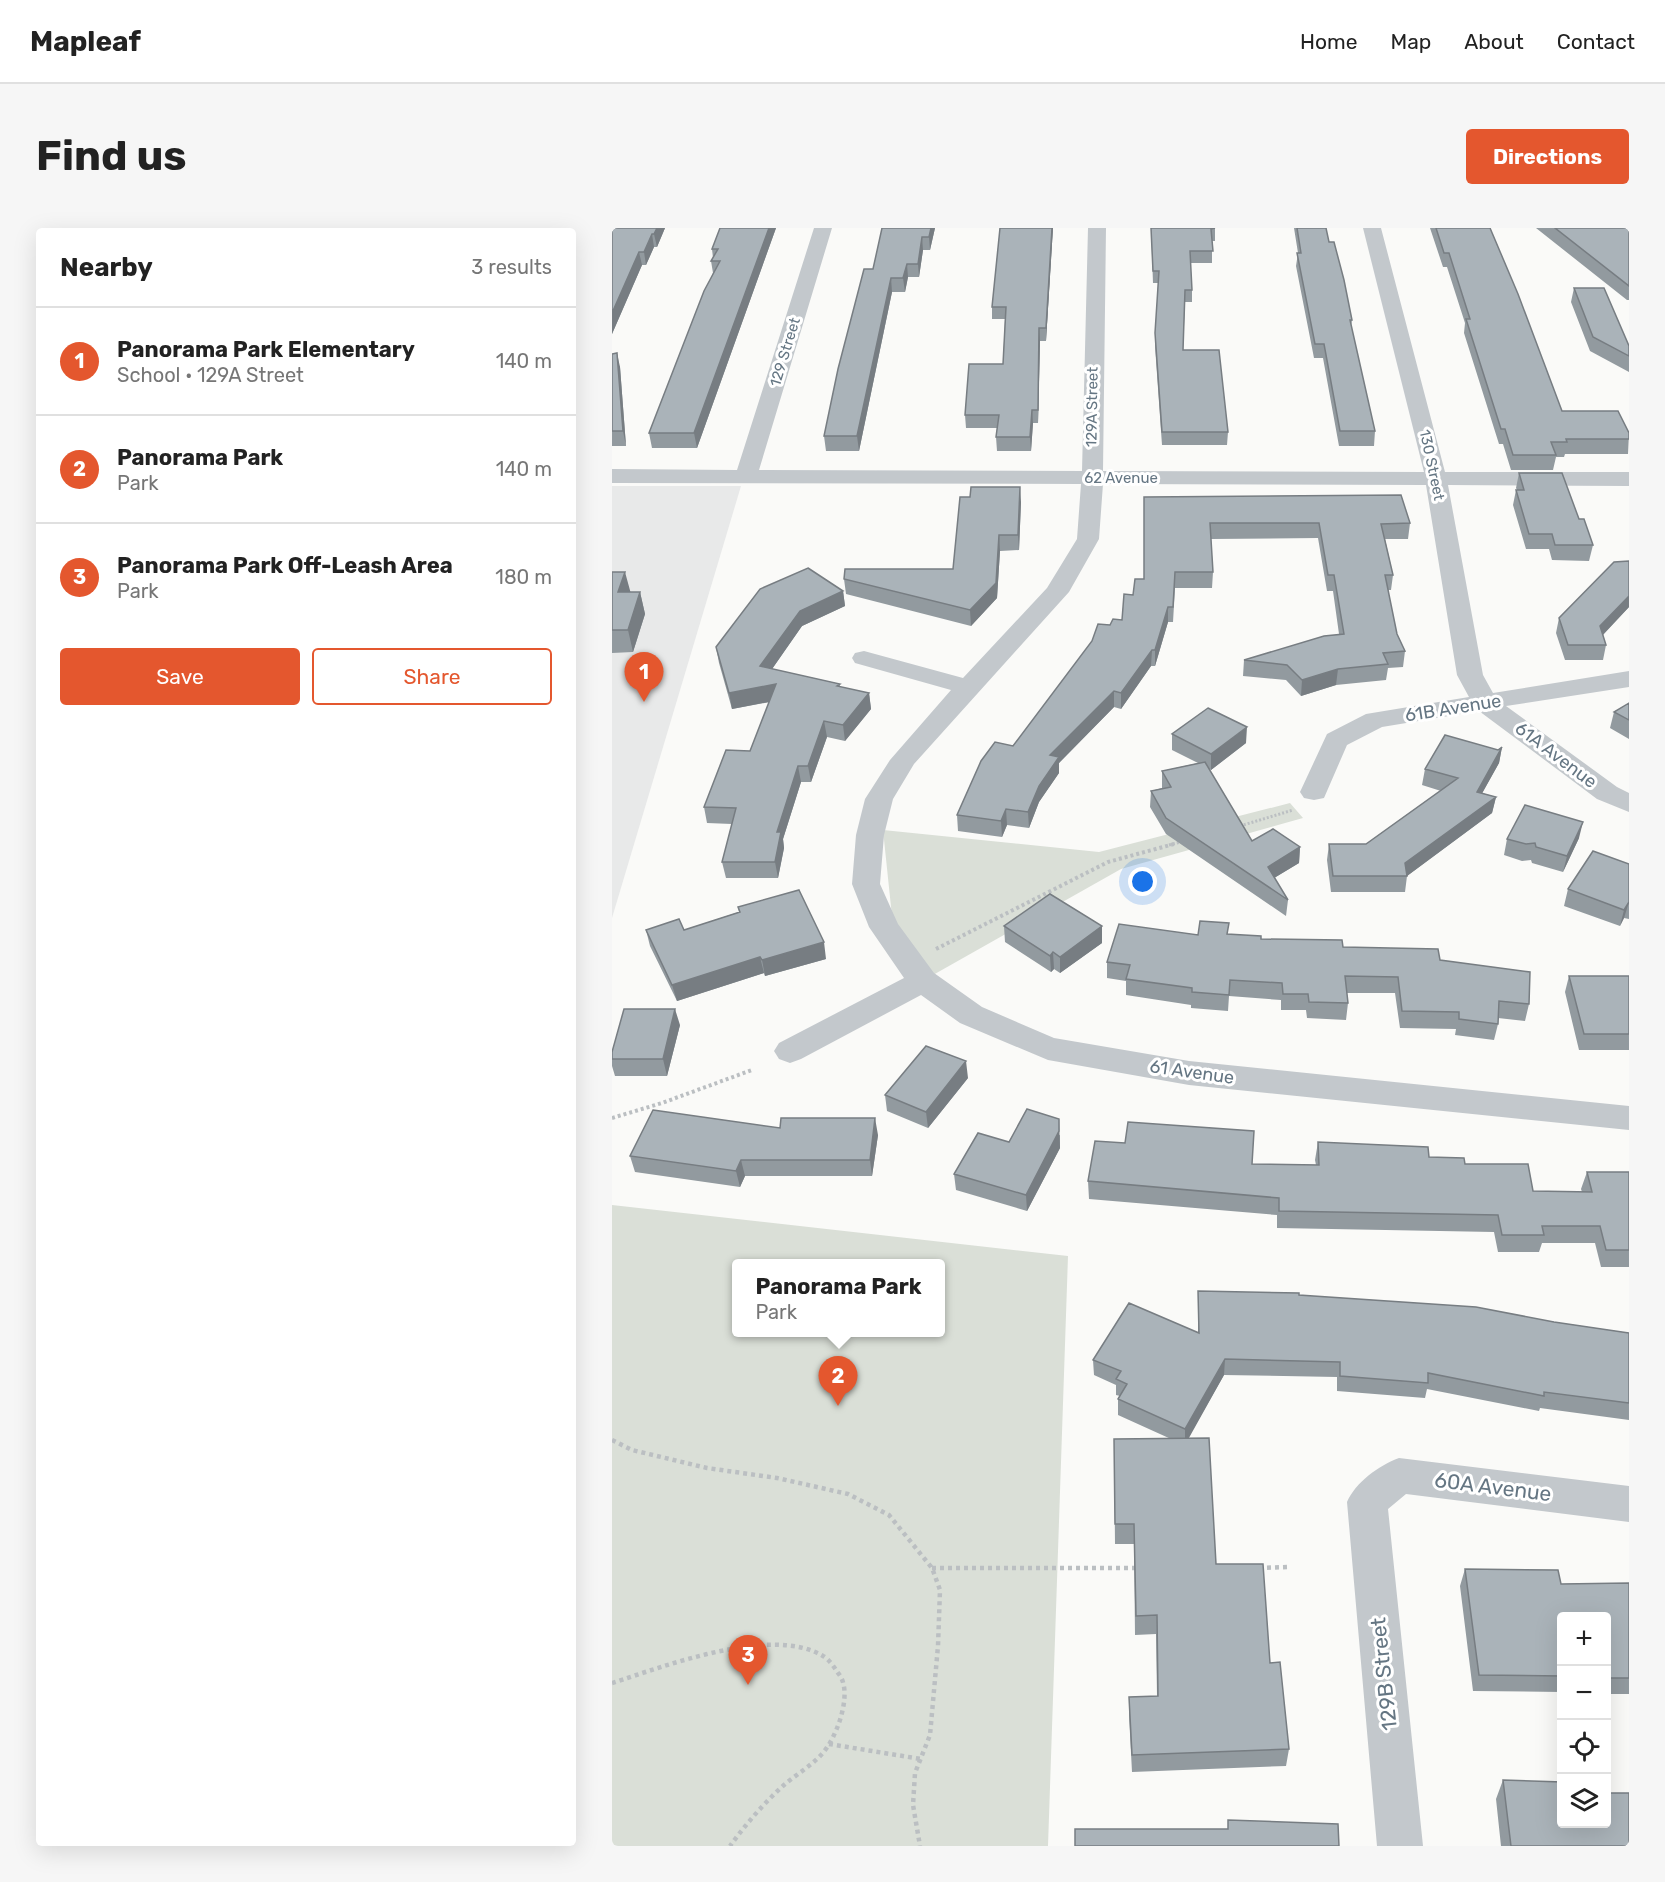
<!DOCTYPE html>
<meta charset="utf-8">
<style>
:root{--surface:#fff;--page:#f6f6f6;--text:#222;--muted:#767676;--line:#e0e0e0;--accent:#e4572e}
body{margin:0;font-family:Rubik,sans-serif;background:var(--page);color:var(--text)}
.controls{position:absolute;right:18px;bottom:18px;display:grid;overflow:hidden;border-radius:6px;box-shadow:0 6px 24px #0002}
.controls button{width:54px;height:54px;display:grid;place-items:center;padding:0;border:0;border-bottom:2px solid var(--line);background:var(--surface);color:var(--text);font:30px sans-serif}
.you{position:absolute;left:531px;top:654px;width:21px;height:21px;margin:-15px;border:4px solid #fff;border-radius:50%;background:#1a73e8;box-shadow:0 0 0 9px #1a73e833}
.badge{display:grid;place-items:center;width:39px;height:39px;border-radius:50%;background:var(--accent);color:#fff;font-size:20px;font-weight:700}
.pin{position:absolute;translate:-50% -50px;filter:drop-shadow(0 2px 3px #0008)}
.pin::after{content:'';position:absolute;top:32px;width:21px;height:18px;background:inherit;clip-path:polygon(0 0,100% 0,50% 100%)}
.popup{position:absolute;left:120px;top:1031px;width:213px;height:78px;box-sizing:border-box;display:grid;place-content:center;border-radius:6px;background:var(--surface);filter:drop-shadow(0 2px 4px #0005);font-size:20px;white-space:nowrap;color:var(--muted)}
.popup b{font-size:22px;color:var(--text)}
.popup::after{content:'';position:absolute;left:50%;top:100%;margin-left:-12px;border:12px solid transparent;border-top-color:var(--surface)}
.list{margin:0;padding:0;list-style:none}
h2{display:flex;justify-content:space-between;align-items:center;height:78px;margin:0;padding:0 24px;font-size:26px}
h2 small{font-size:20px;font-weight:400;color:var(--muted)}
.list li{display:grid;grid-template-columns:39px 1fr auto;gap:18px;align-items:center;box-sizing:border-box;height:108px;padding:0 24px;border-top:2px solid var(--line)}
.list b{display:block;font-size:22px;white-space:nowrap}
.list p{margin:0;font-size:20px;white-space:nowrap;color:var(--muted)}
.list em{font-size:20px;font-style:normal;color:var(--muted)}
.actions{display:flex;gap:12px;padding:18px 24px}
.actions a{flex:1;padding:14px 0;border:2px solid var(--accent);border-radius:6px;text-align:center;font-size:21px;color:var(--accent)}
.actions .main{background:var(--accent);color:#fff}
.icon{flex:none;width:33px;height:33px;fill:none;stroke:currentColor;stroke-width:2;stroke-linecap:round;stroke-linejoin:round}
.map{position:relative;flex:none;width:1017px;height:1618px;overflow:hidden;border-radius:6px}
header{display:flex;align-items:center;gap:36px;box-sizing:border-box;height:84px;padding:0 30px;background:var(--surface);border-bottom:2px solid var(--line)}
header strong{font-size:28px}
nav{display:flex;gap:33px;margin-inline-start:auto;font-size:21px}
.intro{display:flex;align-items:center;justify-content:space-between;box-sizing:border-box;height:144px;padding:0 36px}
h1{margin:0;font-size:42px}
.button{padding:15px 27px;border-radius:6px;background:var(--accent);color:#fff;font-size:21px;font-weight:700}
main{display:flex;gap:36px;padding:0 36px}
aside{flex:1;background:var(--surface);border-radius:6px;box-shadow:0 6px 24px #0002}
.map>svg:first-child{display:block}
.built{fill:#e8e9e9}
.green{fill:#dadfd7;fill-rule:evenodd}
.lines{fill:none;stroke-linecap:round;stroke-linejoin:round}
.path-far2{stroke:#bbbfc2;stroke-width:3;stroke-dasharray:2 2;stroke-linecap:butt}
.path-far1{stroke:#bbbfc2;stroke-width:4;stroke-dasharray:3 3;stroke-linecap:butt}
.path{stroke:#bbbfc2;stroke-width:4.5;stroke-dasharray:4 4;stroke-linecap:butt}
.minor{fill:#c3c8cc;fill-rule:evenodd}
.wall{fill:#929a9f}
.shaded-wall{fill:#777d82}
.building{fill:#aab3b9;stroke:#777d82;stroke-width:1.5}
.labels{text-anchor:middle;stroke-width:6;stroke-linejoin:round;paint-order:stroke}
.far-street-label{font-size:15px;fill:#657683;stroke:#fff}
.street-label{font-size:18px;fill:#657683;stroke:#fff}
.near-street-label{font-size:21px;fill:#657683;stroke:#fff}
</style>
<header>
<strong>Mapleaf</strong>
<nav><a>Home</a><a>Map</a><a>About</a><a>Contact</a></nav>
</header>
<div class="intro"><h1>Find us</h1><a class="button">Directions</a></div>
<main>
<aside>
<h2>Nearby<small>3 results</small></h2>
<ul class="list">
<li><span class="badge">1</span><div><b>Panorama Park Elementary</b><p>School · 129A Street</p></div><em>140 m</em></li>
<li><span class="badge">2</span><div><b>Panorama Park</b><p>Park</p></div><em>140 m</em></li>
<li><span class="badge">3</span><div><b>Panorama Park Off-Leash Area</b><p>Park</p></div><em>180 m</em></li>
</ul>
<div class="actions"><a class="main">Save</a><a>Share</a></div>
</aside>
<div class="map">
<svg width="1017" height="1618" viewBox="0 0 1017 1618">
<rect width="100%" height="100%" fill="#fafaf8"/>
<path class="built" d="M0,258H129L0,690Z"/>
<path class="green" d="M678,575L691,590L509,641L321,747L281,698L271,602L487,624Z
M0,977L456,1028L436,1618H0ZM124,1036H328V1104H124Z"/>
<g class="lines">
<path class="path-far2" d="M628,598L681,582
M557,617L569,614"/>
<path class="path-far1" d="M324,721L496,634L562,616
M0,890L50,875L140,842"/>
<path class="path" d="M0,1212L20,1222L95,1240L165,1250L236,1266L277,1287L320,1340L328,1362L326,1418L318,1507L303,1545L301,1577L308,1618
M320,1340H526
M647,1340L676,1339
M0,1455C53,1438 160,1397 211,1428C217,1431 222,1439 226,1445C241,1462 227,1501 216,1518C205,1535 187,1544 172,1557C152,1575 134,1596 118,1618
M217,1516L309,1531"/>
<path class="minor" d="M202,0H220L147,242L470,243L476,0H494L491,243L812,244L751,0H769L833,244H1017V258L836,257L871,447L881,465L1017,443V459L894,478L1005,559L1017,565V584L985,571L867,483L770,499L735,517L712,570L702,572L692,570L688,564L715,506L754,486L857,469L845,447L814,257L491,256L487,311L457,364L302,536L281,571L272,607L268,656L286,696L322,745L370,779L442,810L577,833L1017,878V902L577,857L436,832L348,795L309,767L189,831L178,835L167,831L162,823L167,815L292,750L257,699L240,656L244,607L253,571L278,532L339,462L243,435L240,430L243,425L252,423L351,450L435,360L465,311L469,256L0,255V241L125,242Z
M787,1230L1017,1258V1294L794,1266L776,1281L811,1618H765L735,1274C744,1254 766,1238 787,1230Z"/>
</g>
<path class="wall" d="M0,0H53L45,19H42L34,37H30L0,106Z
M108,0H164L85,220H40L37,205L101,45L99,33L101,30L100,21Z
M270,0H323L318,22H311L307,49H296L293,64H280L247,223H214L212,208L261,41Z
M388,0H441L434,113H428L426,195H421L419,223H385L384,209L385,200H354L353,187L391,136L393,91H380V79Z
M539,0H603V13H600V35H578L580,62V74H573L571,122L616,204L615,217H550L543,118L546,55H541Z
M682,0H714L717,14L740,92L739,98L763,203L762,218H727L711,130H702L684,38L686,25Z
M818,0H878L950,183L1017,205L1016,226H953L952,229H944L941,242H899L891,216H887L852,105L853,95L835,39H831Z
M924,0H1017V72H1015Z
M962,60L1017,118V144L978,123L959,74Z
M0,126L8,139L14,218H0Z
M907,245L967,291L981,317L977,333L940,332L937,321H914L901,277L904,262H905L904,260Z
M532,269L798,295L796,311H773L781,347L779,362H776L785,406L793,423L791,439L776,440L774,452L724,457L689,468L674,452L631,448L632,432L727,406L721,363H715L706,310L599,311L601,344L600,360H563L561,394H556L543,438H539L509,481L502,479L447,535V545L427,574L417,600L395,597L390,609L346,603L345,587L498,397L510,392L521,367L532,351Z
M409,274L407,322L388,323L385,370L359,398L234,366L232,351L341,341Z
M1017,333V379L991,407L994,417L991,432H953L944,405L947,390Z
M0,344L18,364H28L33,386L21,424L0,425Z
M231,363L233,378L190,398L160,441L228,456V459L257,465L259,481L233,513L215,509L199,554H189L171,611L172,620L166,650H114L110,634L120,596L95,595L92,579L138,523L158,474L120,481L107,435L104,419Z
M1017,475V511L998,500L1002,484Z
M560,506L634,515L599,542L597,541L640,613L688,619L687,635L662,650L676,672L674,688L554,606L538,579L539,563L550,560V543L586,535L560,522Z
M890,519L887,535L870,565L884,569L880,585L795,648L793,664H719L715,632L717,616H754L829,563L810,557L813,541L886,522Z
M967,610L951,644L920,635L919,632L910,633L892,627L895,611Z
M1017,636V691L1012,690L1008,698L952,678L956,661Z
M126,679L214,731L153,748L152,745L65,773L38,718L34,702H72L127,684Z
M392,698H490V715L448,745L442,741L439,744L393,714Z
M616,706L649,711L731,719L828,732L917,776L913,793L886,790V796L882,812L843,807L844,801L788,800L783,765H735L736,775L734,792L695,790L694,782H669V772L617,768L616,783L579,780V777L514,767V753L495,750V734L586,707Z
M957,748H1017V822H967L953,764Z
M68,797L55,848H3L0,838V824Z
M356,850L316,900L275,883L273,867Z
M168,900L266,907L260,948H133L128,959L23,944L18,928Z
M448,907V920L415,983L344,962L342,946L397,914Z
M706,914L817,929L853,936L921,963L970,964L969,961L975,944H1017V1039H989L983,1015H930L927,1024H886L882,1004L665,1000V987L477,971L476,953L640,936L704,937L703,932Z
M586,1063L687,1067L942,1094L1017,1105V1192L928,1180L927,1183L815,1161L813,1170L725,1163V1149L612,1147L576,1210L604,1336L658,1435L677,1521L674,1538L520,1544L517,1487V1469L545,1468L544,1406L523,1407L522,1316H503L502,1211H559L506,1187V1171L508,1168L504,1167V1157L482,1147L481,1132L586,1105Z
M853,1341L949,1356L1017,1355V1466H994V1389H950V1464L861,1463L848,1358Z
M891,1552L950,1596L1017,1618H889L884,1571Z"/>
<path class="shaded-wall" d="M45,0H53L45,19L42,6Z
M157,0H164L85,220L82,205Z
M319,0H323L318,22L317,9Z
M440,0H441L434,113V100Z
M40,6L42,19L34,37L32,24Z
M310,9L311,22L307,49L306,36Z
M27,24L30,37L0,106V85Z
M295,36L296,49L293,64L291,50Z
M279,50L280,64L247,223L245,208Z
M427,100L428,113L426,195V182Z
M5,125L8,139L14,218L11,203Z
M420,182L421,195L419,223L418,209Z
M408,259L409,274L407,322L406,307Z
M387,307L388,323L385,370L359,398L358,382Z
M13,344L19,366L6,364Z
M231,363L233,378L190,398L151,454L148,438L188,383Z
M28,364L33,386L21,424L16,402Z
M1017,368V379L984,414L988,398Z
M556,379V394L543,438V422Z
M540,422L539,438L509,481V465Z
M726,441L724,457L689,468L690,452Z
M164,456L167,472L120,481L117,465Z
M502,463V479L447,535V545L427,574L417,600L416,584L438,527Z
M257,465L259,481L233,513L231,497Z
M212,493L215,509L199,554L196,538Z
M635,499L634,515L599,542V526Z
M890,519L887,535L862,580L865,564Z
M186,538L189,554L171,611L172,620L166,650L163,634L165,604Z
M884,569L880,585L795,648L793,635Z
M394,581L395,597L390,609L389,593Z
M971,594L967,610L951,644L955,628Z
M688,619L687,635L654,655L656,639Z
M1017,674L1012,690L1008,698L1012,682Z
M490,698V715L448,745V729Z
M212,714L214,731L153,748L150,732Z
M441,724L442,741L439,744L438,728Z
M148,729L152,745L65,773L60,757Z
M63,781L68,797L55,848L51,831Z
M354,833L356,850L316,900L314,884Z
M263,890L266,907L260,948L258,932Z
M447,891L448,920L415,983L414,967Z
M129,932L133,948L128,959L124,943Z
M613,1131L612,1147L573,1217V1201Z"/>
<path class="building" d="M0,0H45L42,6H40L32,24H27L0,85Z
M108,0H157L82,205H37L92,63L108,33H99L106,21H100Z
M270,0H319L317,9H310L306,36H295L291,50H279L245,208H212L226,141L252,41H261Z
M388,0H440L434,100H427L426,182H420L418,209H384L387,187H353L357,136H391L394,79H380Z
M539,0H603L599,1L601,23H578L580,62H573L571,122H607L616,204H550L543,105L547,43H541Z
M685,0H714L717,14H722L732,52L740,92H738L763,203H728L712,116H703L685,25H689Z
M824,0H878L906,66L950,183H1006L1017,205V211H954L955,214H939L944,227H901L893,201H889L854,91H858L837,25H832Z
M943,0H1017V58Z
M962,60H992L1017,118V128L981,109Z
M5,125L11,203H0V126Z
M907,245H950L967,291H972L981,317H943L940,306H917L904,262H912Z
M359,259H408L406,307H387L384,355L358,382L232,351L233,341H341L348,269H358Z
M789,267L798,295L769,296L781,347H773L785,406L793,423L771,425L776,436L726,441L690,452L675,437L632,432L712,408L732,406L722,347H716L707,295H598L601,344H563L561,379H556L543,422H540L509,465L502,463L438,527L447,529L427,558L416,584L394,581L389,593L345,587L369,533L383,514L401,518L480,413L486,396L498,397L501,391L510,392L512,366L521,367L523,351H532V269Z
M1017,333V368L988,398L994,417H956L947,390L1002,334Z
M196,340L231,363L188,383L148,438L228,456L225,458L257,465L231,497L212,493L196,538H186L165,604H169L163,634H110L124,580L92,579L114,522L138,523L164,456L117,465L104,419L148,361Z
M0,344H13L6,364H28L16,402H0Z
M1017,475V492L1002,484Z
M596,480L635,499L599,526L560,506Z
M833,507L886,522L890,519L865,564L884,569L793,635L795,648H721L717,616H754L846,550L813,541Z
M593,534L640,613L661,601L688,619L656,639L676,672L554,590L539,563L559,559L550,543Z
M913,577L971,594L955,628L924,619L923,615L914,616L895,611Z
M981,623L1017,636V674L1012,682L956,661Z
M187,662L212,714L150,732L148,729L60,757L34,702L67,691L72,702L128,684L126,679Z
M438,666L490,698L448,729L441,724L438,728L392,698Z
M588,693L617,695L615,706L649,708V711L730,712L731,719L826,721L828,732L918,744L917,776L887,773L886,796L847,791V784L790,783L786,749L733,748L736,775L697,774L696,766H671L670,755L618,752L617,767L580,764V760L514,751L518,737L495,734L507,696L586,707Z
M957,748H1017V806H972Z
M12,781H63L51,831H0V824Z
M314,818L354,833L314,884L273,867Z
M415,881L447,891V903L414,967L342,946L366,905L397,914Z
M41,882L168,900L169,890H263L258,932H129L124,943L18,928Z
M516,894L642,903L640,936L707,937L706,914L816,919L817,929L852,930L853,936H916L921,963L980,964L975,944H1017V1022H994L988,998H930L932,1007H890L886,987L667,983V970L476,953L483,913L513,915Z
M586,1063L687,1065V1067L864,1079L942,1094L1017,1105V1175L932,1164V1168L816,1145V1155L728,1148V1134L613,1131L573,1201L506,1171L515,1156L504,1151L509,1143L481,1132L517,1075L587,1105Z
M597,1210L604,1336H651L658,1435L668,1434L677,1521L520,1527L517,1469L546,1468L545,1387L524,1388L522,1296H503L502,1211Z
M853,1341L946,1342L949,1356L1017,1355V1450H994V1389H950V1448L867,1447Z
M891,1552L950,1554V1596H994V1565H1017V1618H899Z
M616,1592L726,1596L727,1618H463V1601H616Z"/>
<g class="labels">
<g class="far-street-label">
<text transform="translate(173 124) rotate(-73)" y="5">129 Street</text>
<text transform="translate(480 179) rotate(-89)" y="5">129A Street</text>
<text transform="translate(820 237) rotate(78)" y="5">130 Street</text>
<text x="509" y="255">62 Avenue</text>
</g>
<g class="street-label">
<text transform="translate(841 480) rotate(-9)" y="6">61B Avenue</text>
<text transform="translate(944 527) rotate(37)" y="6">61A Avenue</text>
<text transform="translate(580 844) rotate(8)" y="6">61 Avenue</text>
</g>
<g class="near-street-label">
<text transform="translate(881 1259) rotate(7)" y="7">60A Avenue</text>
<text transform="translate(772 1446) rotate(-96)" y="7">129B Street</text>
</g>
</g>
</svg>
<div class="controls">
<button>+</button>
<button>−</button>
<button><svg class="icon" aria-label="locate" viewBox="0 0 24 24"><circle cx="12" cy="12" r="6"/><path d="M12 2v4M12 18v4M2 12h4M18 12h4"/></svg></button>
<button><svg class="icon" aria-label="layers" viewBox="0 0 24 24"><path d="M12 4l9 5-9 5-9-5zM3 14l9 5 9-5"/></svg></button>
</div>
<div class="you"></div>
<div class="pin badge" style="left:32px;top:474px">1</div>
<div class="pin badge" style="left:226px;top:1178px">2</div>
<div class="popup"><b>Panorama Park</b>Park</div>
<div class="pin badge" style="left:136px;top:1457px">3</div>
</div>
</main>
